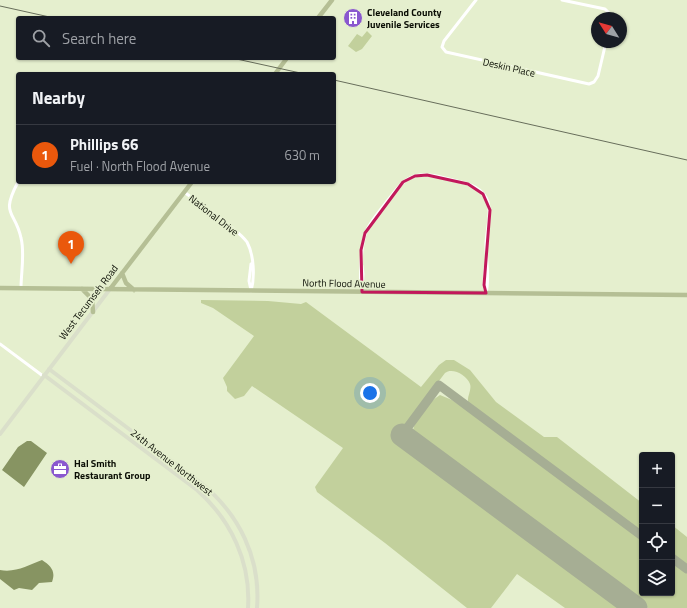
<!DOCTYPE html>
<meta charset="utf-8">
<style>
:root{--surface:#171b24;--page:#242831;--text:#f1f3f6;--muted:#9ea1a6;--line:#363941;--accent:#ea580c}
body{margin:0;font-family:"Titillium Web",sans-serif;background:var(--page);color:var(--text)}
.controls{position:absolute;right:12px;bottom:12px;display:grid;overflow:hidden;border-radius:4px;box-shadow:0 1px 3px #0004}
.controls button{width:36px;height:36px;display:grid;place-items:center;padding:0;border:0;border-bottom:1px solid var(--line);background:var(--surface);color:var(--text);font:20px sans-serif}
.compass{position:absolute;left:591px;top:12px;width:36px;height:36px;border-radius:50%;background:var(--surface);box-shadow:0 1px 3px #0004;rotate:307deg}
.you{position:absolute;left:370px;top:393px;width:14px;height:14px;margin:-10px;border:3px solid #fff;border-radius:50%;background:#1a73e8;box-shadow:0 0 0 6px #1a73e833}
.badge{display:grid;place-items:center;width:26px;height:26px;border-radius:50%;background:var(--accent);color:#fff;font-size:13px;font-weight:700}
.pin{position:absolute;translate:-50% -33px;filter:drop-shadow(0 1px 2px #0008)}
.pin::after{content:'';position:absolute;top:21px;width:14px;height:12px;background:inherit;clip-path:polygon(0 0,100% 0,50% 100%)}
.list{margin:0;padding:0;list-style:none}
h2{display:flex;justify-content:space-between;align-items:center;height:52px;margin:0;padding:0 16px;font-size:17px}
h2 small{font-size:13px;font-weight:400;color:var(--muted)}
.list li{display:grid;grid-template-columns:26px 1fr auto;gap:12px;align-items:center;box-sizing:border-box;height:60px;padding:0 16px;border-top:1px solid var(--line)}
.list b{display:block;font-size:15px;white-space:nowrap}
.list p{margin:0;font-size:13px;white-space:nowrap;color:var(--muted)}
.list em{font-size:13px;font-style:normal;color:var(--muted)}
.icon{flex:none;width:22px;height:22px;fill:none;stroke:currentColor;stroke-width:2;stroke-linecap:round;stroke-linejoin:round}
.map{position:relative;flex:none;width:687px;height:608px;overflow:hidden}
.search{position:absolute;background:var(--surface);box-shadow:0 1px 3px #0004;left:16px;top:16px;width:320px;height:44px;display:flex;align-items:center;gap:10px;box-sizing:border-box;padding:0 14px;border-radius:4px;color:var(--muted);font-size:15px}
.panel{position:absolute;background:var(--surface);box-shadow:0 1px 3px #0004;left:16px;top:72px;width:320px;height:112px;border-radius:4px}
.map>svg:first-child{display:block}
.green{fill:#c2d09c}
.water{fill:#879462}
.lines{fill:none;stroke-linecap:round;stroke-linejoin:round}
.taxiway{stroke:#a6ae94;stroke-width:9}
.runway{stroke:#a6ae94;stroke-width:23}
.street{stroke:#fff;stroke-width:3}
.secondary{stroke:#dadfca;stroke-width:4}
.primary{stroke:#b5bf95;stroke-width:4.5}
.rail{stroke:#686e5b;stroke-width:1}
.marked{fill:none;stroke:#c2185b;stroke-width:3;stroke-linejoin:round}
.labels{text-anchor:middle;stroke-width:3.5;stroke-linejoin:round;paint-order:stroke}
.poi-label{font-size:10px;font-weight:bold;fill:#0a0d04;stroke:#e5efce;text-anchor:start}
.street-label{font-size:10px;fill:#0a0d04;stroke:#e5efce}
</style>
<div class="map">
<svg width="687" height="608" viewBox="0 0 687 608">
<rect width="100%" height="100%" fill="#e5efce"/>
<path class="green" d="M367,31L372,36L362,49L356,52L348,46L357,34L362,37Z
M201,300L268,301L301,304L306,302L421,387L439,365L446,360H454L470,370L496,402L544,437H557L642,503V532L468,402C467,396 472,390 470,384C467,375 452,367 445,373L395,439L622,608H565L517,574L491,608H467L385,543L317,492L315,487L343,448L252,386L244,396L235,399L227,391V387L223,378L254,336L213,308L201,303Z
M440,395L452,400L473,414L642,539V593H672V561L687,573V608H648L413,433C413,419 429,402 440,395Z
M672,525L687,537V566L672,554Z"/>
<path class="water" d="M27,441H31L47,453L24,487L2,470L18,447Z
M42,560C51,566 56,571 52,582L39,583L32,590L19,588L14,590L0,579V570C16,573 28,565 42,560Z"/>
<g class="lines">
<path class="taxiway" d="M402,435L439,385L642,536
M672,558L687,569"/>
<path class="runway" d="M402,435L636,608"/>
<path class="street" d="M476,0L444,41L442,47L446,52L589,84L594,82L598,76L606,42
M562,0L605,9L609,13L610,18
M18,182C0,216 15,210 21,238C25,253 21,273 21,288
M184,192C199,203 238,229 247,242C254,255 255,277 251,291
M362,266L363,274L362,290
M485,268L484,285L486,292
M251,290L249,281L251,264
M362,292C359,281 361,273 361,262C363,228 368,226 388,200C396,190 403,179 415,176C428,172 444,178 457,181C470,184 483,188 488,202C492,215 486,231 486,245C486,261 490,277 486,293
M0,344L43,376"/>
<path class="secondary" d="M49,369L201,483C239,514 261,558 257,608
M44,375L197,490C231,520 251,562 248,608
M0,434L110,289"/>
<path class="primary" d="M318,18L332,0
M275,74L287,58
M122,273L126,283L134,290
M0,288L687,295
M82,289L92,299L93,312
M110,289L192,182"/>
<path class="rail" d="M0,6L54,18
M232,58L305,74
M334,80L687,160"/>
</g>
<path class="marked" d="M427,175L468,184L483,194L490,210L484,285L486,293L362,292L361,250L365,233L403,182L415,176Z"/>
<defs>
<g id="building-disc" transform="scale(1)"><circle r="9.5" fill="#8a57cf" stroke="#e5efce"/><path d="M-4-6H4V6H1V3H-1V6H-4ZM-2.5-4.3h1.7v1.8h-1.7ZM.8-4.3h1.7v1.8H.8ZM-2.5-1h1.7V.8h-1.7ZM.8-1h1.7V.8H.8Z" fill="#fff"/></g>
<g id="office-disc" transform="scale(1)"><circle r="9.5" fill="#8a57cf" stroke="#e5efce"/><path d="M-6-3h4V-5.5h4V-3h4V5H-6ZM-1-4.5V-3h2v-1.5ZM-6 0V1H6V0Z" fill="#fff"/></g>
</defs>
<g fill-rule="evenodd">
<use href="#building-disc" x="353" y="18"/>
<use href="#office-disc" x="60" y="469"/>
</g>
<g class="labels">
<g class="poi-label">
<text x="367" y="16">Cleveland County<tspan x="367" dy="12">Juvenile Services</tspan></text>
<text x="74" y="467">Hal Smith<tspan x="74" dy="12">Restaurant Group</tspan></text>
</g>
<g class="street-label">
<text transform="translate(509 67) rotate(13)" y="4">Deskin Place</text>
<text transform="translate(214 215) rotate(38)" y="4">National Drive</text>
<text transform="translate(344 283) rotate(1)" y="4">North Flood Avenue</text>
<text transform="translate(88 302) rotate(-53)" y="4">West Tecumseh Road</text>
<text transform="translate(172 462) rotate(38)" y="4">24th Avenue Northwest</text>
</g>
</g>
</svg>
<div class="controls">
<button>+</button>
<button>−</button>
<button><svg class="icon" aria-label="locate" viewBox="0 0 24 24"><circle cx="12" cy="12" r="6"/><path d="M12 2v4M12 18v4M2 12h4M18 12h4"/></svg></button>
<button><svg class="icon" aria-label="layers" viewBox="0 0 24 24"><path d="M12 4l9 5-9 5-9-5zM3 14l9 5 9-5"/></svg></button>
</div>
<svg class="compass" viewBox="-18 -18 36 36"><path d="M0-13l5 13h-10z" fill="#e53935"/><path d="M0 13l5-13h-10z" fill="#9ea1a6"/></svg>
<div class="you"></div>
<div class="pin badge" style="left:71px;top:264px">1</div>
<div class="search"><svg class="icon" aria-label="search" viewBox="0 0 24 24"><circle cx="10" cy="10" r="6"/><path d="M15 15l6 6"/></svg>Search here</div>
<section class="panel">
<h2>Nearby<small></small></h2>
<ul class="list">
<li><span class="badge">1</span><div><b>Phillips 66</b><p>Fuel · North Flood Avenue</p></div><em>630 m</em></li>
</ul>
</section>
</div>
